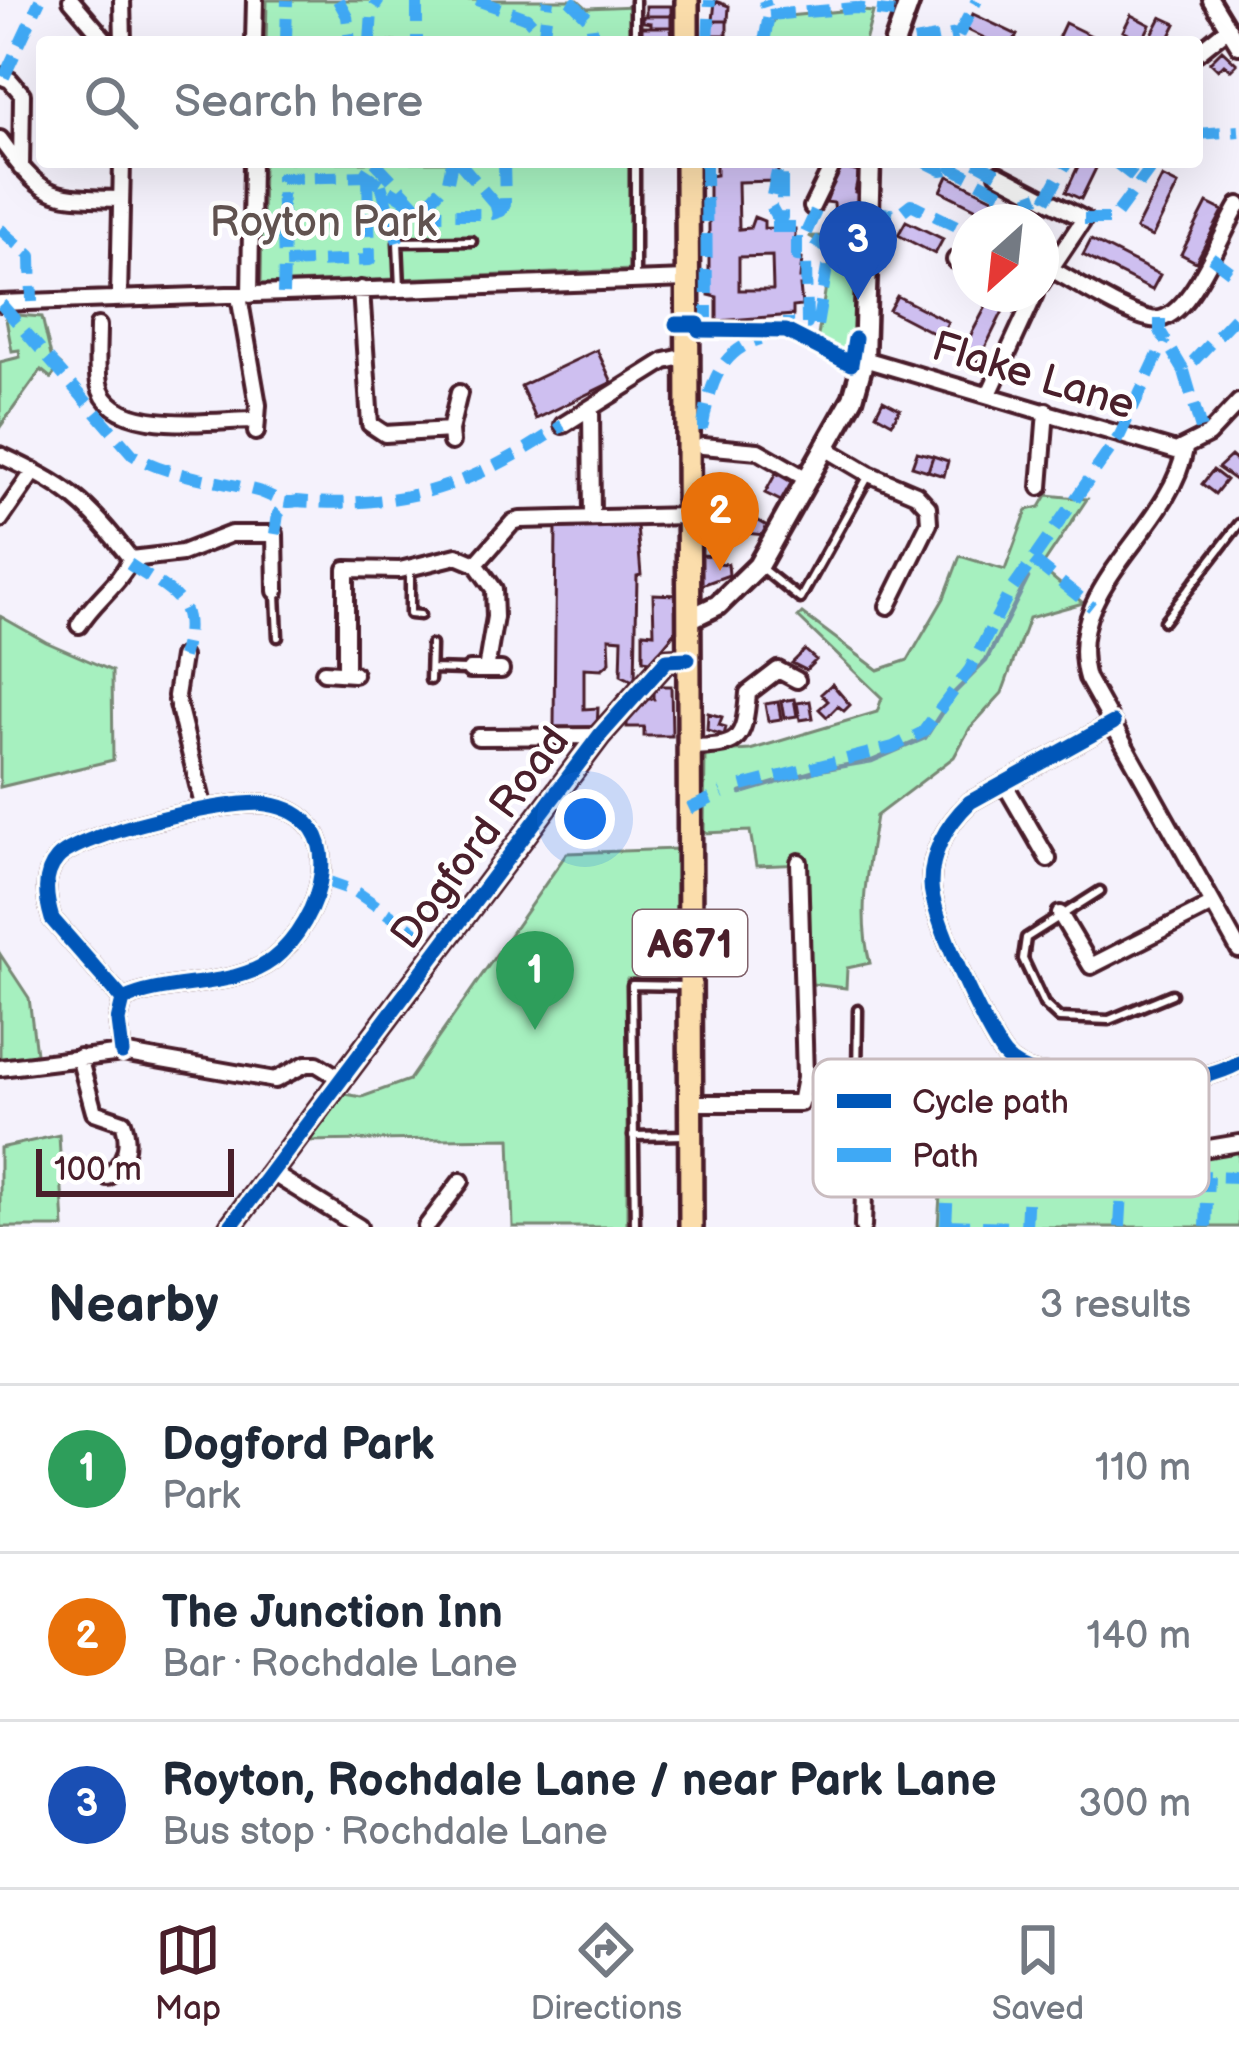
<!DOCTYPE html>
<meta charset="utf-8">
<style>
:root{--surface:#fff;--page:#f2f2f3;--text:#1f2937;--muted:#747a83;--line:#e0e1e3;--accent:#4a1f2b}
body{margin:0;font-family:"Balsamiq Sans",sans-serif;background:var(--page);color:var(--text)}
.compass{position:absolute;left:951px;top:204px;width:108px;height:108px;border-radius:50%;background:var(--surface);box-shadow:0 12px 48px #0002;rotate:207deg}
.scale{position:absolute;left:36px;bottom:30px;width:198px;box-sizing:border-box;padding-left:12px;border:6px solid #4a1f2b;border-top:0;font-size:33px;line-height:42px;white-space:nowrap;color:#4a1f2b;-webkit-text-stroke:9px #fff;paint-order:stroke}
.you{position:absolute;left:585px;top:819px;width:42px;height:42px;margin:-30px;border:9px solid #fff;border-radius:50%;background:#1a73e8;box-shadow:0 0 0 18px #1a73e833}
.badge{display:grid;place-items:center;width:78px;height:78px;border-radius:50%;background:var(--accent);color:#fff;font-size:39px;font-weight:700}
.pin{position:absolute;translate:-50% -99px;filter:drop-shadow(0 3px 6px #0008)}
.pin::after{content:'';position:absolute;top:63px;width:42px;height:36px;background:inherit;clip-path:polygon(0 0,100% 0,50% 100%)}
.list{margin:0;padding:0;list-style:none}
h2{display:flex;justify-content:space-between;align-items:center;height:156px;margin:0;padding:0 48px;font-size:51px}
h2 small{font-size:39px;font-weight:400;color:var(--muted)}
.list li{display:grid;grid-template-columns:78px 1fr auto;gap:36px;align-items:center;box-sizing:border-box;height:168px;padding:0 48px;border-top:3px solid var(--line)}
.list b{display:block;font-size:45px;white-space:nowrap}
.list p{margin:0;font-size:39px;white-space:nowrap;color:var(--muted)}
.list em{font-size:39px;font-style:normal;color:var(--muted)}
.icon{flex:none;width:66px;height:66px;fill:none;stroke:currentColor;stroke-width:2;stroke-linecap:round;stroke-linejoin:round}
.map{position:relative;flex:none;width:1239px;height:1227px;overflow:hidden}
.search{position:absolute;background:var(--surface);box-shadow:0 12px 48px #0002;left:36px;right:36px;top:36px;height:132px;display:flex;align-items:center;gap:30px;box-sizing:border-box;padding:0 42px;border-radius:12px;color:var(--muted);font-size:45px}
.sheet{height:660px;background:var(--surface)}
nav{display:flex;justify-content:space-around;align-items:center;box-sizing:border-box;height:168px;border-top:3px solid var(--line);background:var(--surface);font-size:33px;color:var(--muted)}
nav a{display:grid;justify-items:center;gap:6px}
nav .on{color:var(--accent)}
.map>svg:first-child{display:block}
.green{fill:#a6f0bf;stroke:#788875;stroke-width:3}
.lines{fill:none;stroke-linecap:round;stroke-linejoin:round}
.stream{stroke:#7592a2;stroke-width:4.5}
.building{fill:#cebff0;stroke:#4a1f2b;stroke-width:3;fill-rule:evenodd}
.lane-casing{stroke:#4a1f2b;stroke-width:15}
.street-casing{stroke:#4a1f2b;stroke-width:22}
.secondary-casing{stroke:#4a1f2b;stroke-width:27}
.primary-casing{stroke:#4a1f2b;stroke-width:30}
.lane{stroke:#fff;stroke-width:6}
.street{stroke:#fff;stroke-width:14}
.secondary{stroke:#fff;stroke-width:18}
.primary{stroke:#fbddab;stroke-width:21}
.quiet{stroke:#3fa9f5;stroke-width:12;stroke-dasharray:24 12;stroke-linecap:butt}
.cycleway-casing{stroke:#fff;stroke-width:22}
.cycleway{stroke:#0057b8;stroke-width:15}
.labels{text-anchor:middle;stroke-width:9;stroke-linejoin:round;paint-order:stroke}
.shield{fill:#fff;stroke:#80626b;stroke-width:3}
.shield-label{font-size:39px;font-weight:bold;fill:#4a1f2b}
.park-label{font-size:42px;fill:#615350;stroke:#fff}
.street-label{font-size:42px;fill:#4a1f2b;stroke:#fff}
.key{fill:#fff;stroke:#c9bcbf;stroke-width:3}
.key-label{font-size:33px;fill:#4a1f2b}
</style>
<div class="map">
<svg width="1239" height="1227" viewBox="0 0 1239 1227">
<rect width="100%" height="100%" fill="#f5f2fc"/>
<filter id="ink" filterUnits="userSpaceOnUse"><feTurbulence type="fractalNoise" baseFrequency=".00833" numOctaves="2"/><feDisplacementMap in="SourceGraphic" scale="24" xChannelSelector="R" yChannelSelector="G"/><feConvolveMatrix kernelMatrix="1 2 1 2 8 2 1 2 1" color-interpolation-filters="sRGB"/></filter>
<g filter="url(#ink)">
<path class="green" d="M267,0H578L587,8L634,6L633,42H266Z
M852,10L873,12L865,42H767L769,26L777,17Z
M263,162H633V270L261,284Z
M809,236L857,237L854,334H851L847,359L817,342L832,249Z
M5,314L42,317L51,356L61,365L51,378L41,370L0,427V362L20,357L19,350L12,351Z
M1047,495L1087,499L1041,568L1083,603L1029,618L1002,693L970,728L954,757L876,816C868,866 857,913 870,963L847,968L846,988L812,984L806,864L756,866L750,831L704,833L705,753L750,750L877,712L882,698L798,617L802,613L878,670L908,660L944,598L960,556L1005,570L1027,510L1040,507Z
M0,616L46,642L112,671L113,760L0,787Z
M676,849L675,980L627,979V1227H513L510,1138L305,1141L339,1093L362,1097L409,1080L567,853Z
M0,954L29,998L37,1061L0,1064Z
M59,1135L64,1227H0V1148Z
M1239,1145V1227H938L943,1147Z"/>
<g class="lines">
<path class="stream" d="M741,793L819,770L872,761L925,738L954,693L986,661L1028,578"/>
</g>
<path class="building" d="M715,1L729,6L728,21H713Z
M646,6H671V16H646Z
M973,14L1017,35L1013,42H993L966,29Z
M1131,15L1150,25L1142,41L1123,31Z
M643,16H671V27H651V23L643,22Z
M1161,17L1176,24L1167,42H1148Z
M711,21H727V35H711Z
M1065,23L1104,42H1066L1058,38Z
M642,27H671V37H642Z
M1222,50L1237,64L1231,70L1224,64L1218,70L1210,62Z
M716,162H781L775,181L738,182L739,229L750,228L754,217L764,221V228L795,229V257L802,259L800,278H804L805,286H800L802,306L793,307V315L717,321V297L709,295V176L716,175ZM772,256L773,290H739V257Z
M1080,162H1099L1081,199L1066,192Z
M839,167L859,172L855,192L859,193L857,237L842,236L843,216L835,215L834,203L826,202Z
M948,176L1001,202L993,217L941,191Z
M1162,177L1178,185L1152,237L1136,229Z
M1207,203L1223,211L1196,262L1181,254Z
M906,221L943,239L935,254L898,235Z
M1091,240L1160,275L1152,290L1083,255Z
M897,296L948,322L941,337L889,310Z
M989,301L1004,309L978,362L953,349L958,340L966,344Z
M597,350L612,382L536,419L521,386Z
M883,400L900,409L892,423L876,414Z
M917,452L933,456L928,471L912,466Z
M933,456L948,461L944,476L928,471Z
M1231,456L1239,463L1238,482L1218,468Z
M1213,470L1226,480L1215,494L1202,484Z
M776,473L793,483L783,502L765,493Z
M752,517L769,527L765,535L744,533Z
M637,526L641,575L637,576L635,682L621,675L622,639L609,638L610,662L602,669L584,668V709L598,708L597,728L554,727L556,527Z
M700,555L717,556V563L728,564L729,575L699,586Z
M653,594L677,595L678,629L651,661L643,660V632L654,633Z
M805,650L816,660L806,670L792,663Z
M832,684L850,705L844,711L838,706L827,717L819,709L828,701L821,694Z
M654,686H671L672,736H644V727H627V719L643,699H654Z
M794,699L797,716L784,718L781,701Z
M810,701L813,718L800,720L797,703Z
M778,702L781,719L768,721L765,704Z
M708,713L722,717L719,725L726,727L724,735L707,730Z"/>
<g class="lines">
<g class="lane-casing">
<path id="lane" d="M635,42V0
M635,278V162
M400,288L398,242L472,241
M760,567L800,599L868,477
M410,569V614L420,615
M276,594L278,637
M1164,621L1239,524
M431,669L466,670
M430,680L431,645
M1100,891L1026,938L1023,959L1044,1004L1059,1018L1109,1020L1172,994
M803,1101L851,1084L857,1078L858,1010
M633,1136L686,1135
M635,1227L632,985L686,986"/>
</g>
<g class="street-casing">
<path id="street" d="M71,0L107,42
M122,0L123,42
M1211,0L1239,46
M254,42L255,0
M1197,53L1227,29
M0,76L10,80L22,94L21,168
M0,139C44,200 49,197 121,199
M998,174L1084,219L1041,283
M812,207L834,162
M955,260L969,267
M1049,268C1078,283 1120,312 1151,319C1188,327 1222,231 1239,205
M361,289L370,424L385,434L450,430
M250,295L252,162
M239,296L258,405L256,432
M119,298L122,162
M0,303L687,279
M98,326C98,345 96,366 99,384C109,437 215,420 256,420
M864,359L1176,451L1208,435L1239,402
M989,394L1035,294
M591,408L592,516
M563,425L665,361L687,356
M451,442L450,430L459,393
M703,446L758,451L807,479
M825,448L869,474L916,494L928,507L929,523L888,606
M1185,449C1170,531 1061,588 1087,678L1239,950
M0,455C68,487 84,499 131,559
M1040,487L1046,411
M0,520L34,471
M131,559L182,553L231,534H275L276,591
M476,564L513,522L520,520L687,516
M79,625C94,600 117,587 131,559
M182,657L176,696L204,809
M470,670H501
M324,672L354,674
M346,673V569L400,570L457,556L476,564L494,589L495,617L486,670
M1113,723L970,802C947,824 931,851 931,884C931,915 984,1029 1004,1055C1012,1065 1023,1070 1036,1073C1100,1077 1180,1095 1239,1063
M478,737L599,736
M688,747C738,746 744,744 748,693L778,670L797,680
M1004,783L1048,859
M1060,914L1091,966L1213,904
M122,1053L118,1021L123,1000L52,919C46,899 42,876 57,859C79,833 233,798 267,804C356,818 321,922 272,960C234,989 167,979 123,1000
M79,1057L94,1112L123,1122C131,1145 126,1161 107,1177
M0,1068L122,1053L275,1080L306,1064H317L341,1079
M690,1103H800L805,1078L799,862
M272,1173L359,1227
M426,1227L461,1181
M863,1227L865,1156L879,1143L1197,1150L1239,1143"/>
</g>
<g class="secondary-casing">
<path id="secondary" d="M895,42L910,0
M689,619L718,605L758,566L853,398L864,359L870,162
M230,1227L600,735L667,660L688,659"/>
</g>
<g class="primary-casing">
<path id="primary" d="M687,0V42
M687,162L691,1227"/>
</g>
<use href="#lane" class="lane"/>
<use href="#street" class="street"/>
<use href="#secondary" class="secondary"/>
<use href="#primary" class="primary"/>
<path class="quiet" d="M338,0L347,16L350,42
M417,0V42
M477,0L527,18L543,35L558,42
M570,0L591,21L594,42
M769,15L856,8L894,13
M958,36L977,0
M286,42L287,0
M370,42L372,11L379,0
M543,42L548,0
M708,42L710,0
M764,42L769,15L764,0
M914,42L957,34
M4,77L40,0
M1197,134L1239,131
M375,162L421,211L448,181L452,162
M459,162L501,211
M706,162L707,318
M925,162L941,170L953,168
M956,162L953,168L1000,193L1012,206
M976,162L998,174
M1115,162L1141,182
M360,171L427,214H492L501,211L505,204L504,162
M777,172L770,205L778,219L782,217V162
M368,176L370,260L284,263L281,178Z
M381,185L398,242
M1046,200L1067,162
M816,211L805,235L830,250L817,326
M869,211L897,215L911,204L969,232
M1084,219H1113L1155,162
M1000,222L1012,206L1039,196
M771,227H797V256L806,257L807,324H783
M0,229L31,256L32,302
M1211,257L1239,278
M283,294L284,263
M1,304L133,455C169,477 220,480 261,492C275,497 283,505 297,501C402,510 476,485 563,425
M1160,319V331L1184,371L1239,313
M1184,371L1201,429L1208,435
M698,425H703C710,386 719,351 761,339
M275,534L278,514L287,504
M1033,560L1092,607
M129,564C173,594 200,599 182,657
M742,786L893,747L923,732L970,669L1007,597L1120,435L1165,340
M689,809L722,793
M323,880L355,891L394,918
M407,926L417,934
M946,1225L1012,1227
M946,1227L948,1185L958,1170L1239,1177
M1026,1227L1029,1171
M1120,1227L1123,1173
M1206,1227L1208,1176"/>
<g class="cycleway-casing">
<path id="cycleway" d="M676,324H698L699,330L786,331L851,364L855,339
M1113,723L970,802C947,824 931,851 931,884C931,915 984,1029 1004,1055C1012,1065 1023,1070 1036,1073C1100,1077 1180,1095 1239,1063
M122,1053L118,1021L123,1000L52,919C46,899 42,876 57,859C79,833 233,798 267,804C356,818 321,922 272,960C234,989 167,979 123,1000
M230,1227L600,735L667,660L688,659"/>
</g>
<use href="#cycleway" class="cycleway"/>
</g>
</g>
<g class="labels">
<rect class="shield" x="633" y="910" width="114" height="66" rx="9"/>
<g class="shield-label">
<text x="690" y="957">A671</text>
</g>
<g class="park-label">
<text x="323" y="236">Royton Park</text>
</g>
<g class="street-label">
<text transform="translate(1034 374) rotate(17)" y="15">Flake Lane</text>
<text transform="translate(479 837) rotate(-53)" y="15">Dogford Road</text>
</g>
</g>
<rect x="813" y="1059" width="396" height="138" rx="18" class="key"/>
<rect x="837" y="1094" width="54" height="14" fill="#0057b8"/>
<rect x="837" y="1148" width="54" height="14" fill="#3fa9f5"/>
<g class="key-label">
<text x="912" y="1113">Cycle path</text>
<text x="912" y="1167">Path</text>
</g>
</svg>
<svg class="compass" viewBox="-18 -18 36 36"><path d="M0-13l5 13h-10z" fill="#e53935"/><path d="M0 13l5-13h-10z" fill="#747a83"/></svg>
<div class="scale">100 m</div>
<div class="you"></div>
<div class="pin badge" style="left:535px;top:1030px;background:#2e9e5b">1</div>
<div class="pin badge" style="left:720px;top:571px;background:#e8710a">2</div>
<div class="pin badge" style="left:858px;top:300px;background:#1a4fb4">3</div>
<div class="search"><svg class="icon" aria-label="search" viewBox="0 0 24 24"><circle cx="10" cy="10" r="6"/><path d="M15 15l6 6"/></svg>Search here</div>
</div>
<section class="sheet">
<h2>Nearby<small>3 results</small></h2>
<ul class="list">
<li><span class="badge" style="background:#2e9e5b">1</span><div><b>Dogford Park</b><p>Park</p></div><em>110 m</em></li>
<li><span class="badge" style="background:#e8710a">2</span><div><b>The Junction Inn</b><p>Bar · Rochdale Lane</p></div><em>140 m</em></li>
<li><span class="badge" style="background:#1a4fb4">3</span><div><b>Royton, Rochdale Lane / near Park Lane</b><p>Bus stop · Rochdale Lane</p></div><em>300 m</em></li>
</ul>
</section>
<nav>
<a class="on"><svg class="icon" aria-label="map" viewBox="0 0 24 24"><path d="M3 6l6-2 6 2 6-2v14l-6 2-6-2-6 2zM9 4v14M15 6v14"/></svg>Map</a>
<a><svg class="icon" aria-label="directions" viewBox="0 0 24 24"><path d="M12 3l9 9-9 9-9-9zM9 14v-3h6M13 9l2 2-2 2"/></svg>Directions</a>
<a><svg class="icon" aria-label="saved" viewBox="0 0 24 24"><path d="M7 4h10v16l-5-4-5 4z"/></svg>Saved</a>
</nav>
